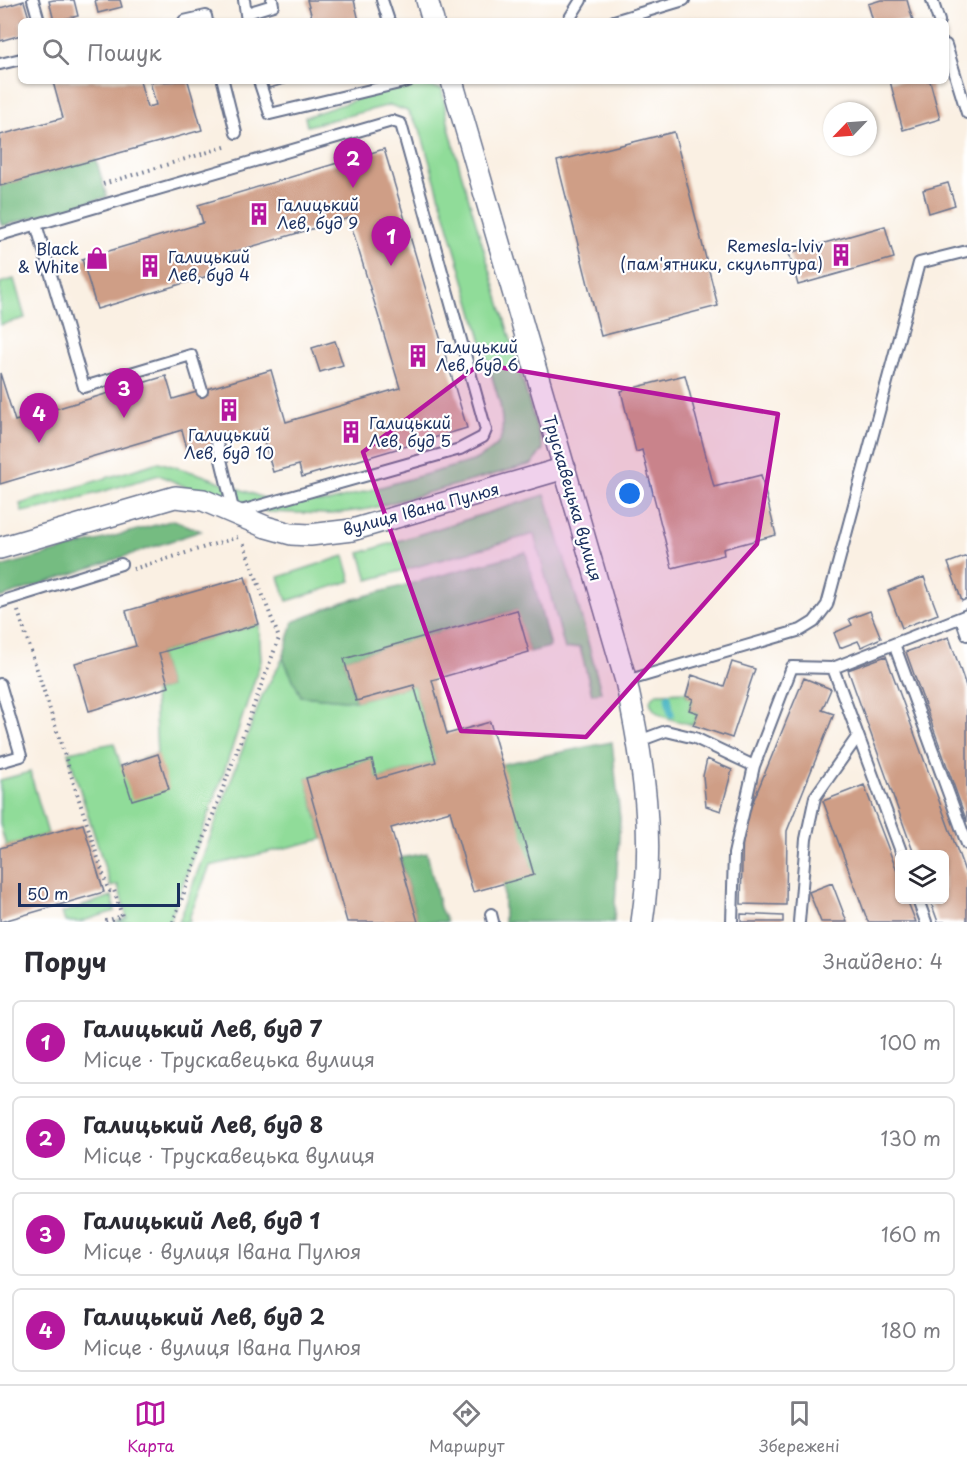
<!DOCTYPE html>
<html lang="uk">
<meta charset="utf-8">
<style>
:root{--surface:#fff;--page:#f2f2f3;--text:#2b2b33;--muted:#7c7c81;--line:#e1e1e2;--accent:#b5179e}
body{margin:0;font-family:"Playpen Sans",sans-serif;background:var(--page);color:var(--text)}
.controls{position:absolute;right:18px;bottom:18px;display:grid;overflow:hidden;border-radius:9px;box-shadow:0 2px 4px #0004}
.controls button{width:54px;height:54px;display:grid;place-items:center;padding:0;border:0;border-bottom:2px solid var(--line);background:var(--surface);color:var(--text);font:30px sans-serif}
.compass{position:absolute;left:823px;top:102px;width:54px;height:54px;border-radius:50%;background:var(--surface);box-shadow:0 2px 4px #0004;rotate:245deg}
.scale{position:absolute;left:18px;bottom:15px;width:162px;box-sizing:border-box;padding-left:6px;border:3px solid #1b2f5e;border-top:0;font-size:16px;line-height:21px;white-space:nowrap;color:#1b2f5e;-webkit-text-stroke:4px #fff;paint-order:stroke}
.you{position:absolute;left:630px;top:494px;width:21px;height:21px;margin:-15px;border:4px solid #fff;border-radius:50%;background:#1a73e8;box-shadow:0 0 0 9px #1a73e833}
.badge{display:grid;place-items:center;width:39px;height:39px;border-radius:50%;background:var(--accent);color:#fff;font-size:20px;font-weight:700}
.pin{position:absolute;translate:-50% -50px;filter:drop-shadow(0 2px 3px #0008)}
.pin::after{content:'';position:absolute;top:32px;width:21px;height:18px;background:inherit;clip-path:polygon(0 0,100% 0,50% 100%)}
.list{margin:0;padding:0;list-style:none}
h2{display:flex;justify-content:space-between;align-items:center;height:78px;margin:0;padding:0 24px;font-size:26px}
h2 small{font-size:20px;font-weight:400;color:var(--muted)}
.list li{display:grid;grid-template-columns:39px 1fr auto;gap:18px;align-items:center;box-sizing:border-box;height:84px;margin:0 12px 12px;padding:0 12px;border:2px solid var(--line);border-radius:9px}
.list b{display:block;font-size:22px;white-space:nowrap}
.list p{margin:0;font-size:20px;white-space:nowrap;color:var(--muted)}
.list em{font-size:20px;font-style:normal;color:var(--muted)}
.icon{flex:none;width:33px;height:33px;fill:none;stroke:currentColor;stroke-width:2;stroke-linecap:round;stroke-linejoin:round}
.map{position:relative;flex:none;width:967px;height:922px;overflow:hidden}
.search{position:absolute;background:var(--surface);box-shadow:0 2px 4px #0004;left:18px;right:18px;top:18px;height:66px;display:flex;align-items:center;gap:15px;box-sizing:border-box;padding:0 21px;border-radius:9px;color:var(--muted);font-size:22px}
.sheet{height:462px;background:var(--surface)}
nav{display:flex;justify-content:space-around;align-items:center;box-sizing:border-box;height:84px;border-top:2px solid var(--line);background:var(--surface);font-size:16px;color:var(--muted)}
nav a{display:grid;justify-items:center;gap:3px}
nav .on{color:var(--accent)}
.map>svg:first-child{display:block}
.green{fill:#90dc99;stroke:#56867c;stroke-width:1.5}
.forest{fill:#74bc81;stroke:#487670;stroke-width:1.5}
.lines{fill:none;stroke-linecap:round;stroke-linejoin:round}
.stream{stroke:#48b5c3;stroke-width:7}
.building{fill:#cf9e86}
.lane-casing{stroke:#69738d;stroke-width:14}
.street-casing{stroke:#69738d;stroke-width:24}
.path{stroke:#69738d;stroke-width:4;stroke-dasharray:1.5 4.5;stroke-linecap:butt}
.lane{stroke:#fff;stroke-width:10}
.street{stroke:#fff;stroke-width:21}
.marked{fill:#b5179e;fill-opacity:0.2;stroke:#b5179e;stroke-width:4.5;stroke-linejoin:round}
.labels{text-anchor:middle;stroke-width:4.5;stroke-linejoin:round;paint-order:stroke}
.poi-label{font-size:16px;fill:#1b2f5e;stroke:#fff;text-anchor:start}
.street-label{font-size:16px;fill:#1b2f5e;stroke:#fff}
</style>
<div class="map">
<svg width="967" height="922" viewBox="0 0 967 922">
<rect width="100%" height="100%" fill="#fff"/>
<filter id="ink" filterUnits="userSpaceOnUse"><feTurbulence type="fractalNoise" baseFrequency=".0167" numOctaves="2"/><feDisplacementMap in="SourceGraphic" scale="12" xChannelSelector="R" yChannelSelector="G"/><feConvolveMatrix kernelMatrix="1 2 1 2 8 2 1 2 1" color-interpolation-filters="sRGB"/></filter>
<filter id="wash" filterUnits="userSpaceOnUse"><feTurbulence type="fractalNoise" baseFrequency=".008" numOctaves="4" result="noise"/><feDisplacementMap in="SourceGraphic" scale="24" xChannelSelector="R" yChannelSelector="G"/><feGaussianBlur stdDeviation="1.35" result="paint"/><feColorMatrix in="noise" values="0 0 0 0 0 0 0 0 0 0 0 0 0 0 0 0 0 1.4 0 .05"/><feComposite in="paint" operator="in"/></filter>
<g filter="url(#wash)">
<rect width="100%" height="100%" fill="#faf0e3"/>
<path class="green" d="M408,82L442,89L449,127L461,172L543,449L532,464L369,509L330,514L267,512L244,502L218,501L159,475L49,507L22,512L20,504L159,462L202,475L269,500L328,502L473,461C505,444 505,439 500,404L420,129L407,111L390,105L307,126L305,117Z
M14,279L25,318L0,325V283Z
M545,495L575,593L601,692L592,694L580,647L565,649L534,534L368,580L360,553Z
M344,556L351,581L287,601L279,577Z
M259,624L261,661L223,775L169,922H115L127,918L118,885L111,887L68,752L114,743L121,766L157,754L154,692L169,687L159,653Z
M283,658L301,696L356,701L414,685L436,762L377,779L371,760L306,778L323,839L210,866L189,918L190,922H179L262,696Z
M687,692L686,696L693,699L689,710L698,713L693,725C679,721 651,718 650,700L657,693Z
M30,772L48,834L6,846L0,824V780Z
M112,896L115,911L80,922H65L62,913Z"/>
<path class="forest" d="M96,159L107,197L2,226L0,219V186Z
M174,520L201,531L0,598V567Z
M526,552L550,647L529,652L516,610L344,659L356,701L301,696L283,658L293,622L340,603Z
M612,742L620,819L614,922H504L502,764Z
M427,853L440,908L447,922H418L400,858Z"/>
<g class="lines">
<path class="stream" d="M668,697L671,714"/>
</g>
<g id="blocks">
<path class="building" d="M54,0H74L78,16L54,21L49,1Z
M95,0H120L122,7L98,13Z
M307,0H354L359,21H313Z
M881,0H907L913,21H873L868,4Z
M24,1L30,21H21V35L0,41V8Z
M58,81H140L147,107L156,105L150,82L188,81L202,130L0,186V135L63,118L53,82Z
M267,81H292V82L269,88Z
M890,81H930L940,119L903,130Z
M674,132L718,306L601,336L557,161Z
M384,149L467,428L302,477L299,465L273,472L261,430L188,452L182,430L0,484V373L15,421L166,376L173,399L271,370L286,422L400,388L349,218L213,258L218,273L97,309L82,259L203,223L198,205Z
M948,183L955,205L929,213L923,190Z
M885,226L894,258L798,285L789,253Z
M335,341L343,365L320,372L312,348Z
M685,375L714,487L761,475L776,535L723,549L724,555L672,568L642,450L636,452L621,391Z
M967,556V599L962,601L948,563Z
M245,577L259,624L159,653L169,687L89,711L75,663L136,646L126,611Z
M924,577L938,614L902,628L888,591Z
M517,610L529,652L432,680L447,734L490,722L534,875L473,892L450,811L391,828L418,922H347L306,778L372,760L377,779L436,762L414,685L356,701L344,659Z
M870,611L881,638L861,647L858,641L840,648L834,633L852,625L849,619Z
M949,637L967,689V822L906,652Z
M886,656L967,877V922H938L930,900H944V854H914L848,670Z
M732,662L755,669L732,738L693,725L698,713L689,710L693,699L686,696L692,675L724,686Z
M804,678L831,689L822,710L834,714L787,831L786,905L741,904L743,826Z
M158,754L169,789L132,800L121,766Z
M707,759L732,770L721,811L706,806L703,776Z
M864,785L900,879V900H907L916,922H868L857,892L823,801Z
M83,824L104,892L0,922V848Z
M832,883L847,922H821L809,892Z
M741,914L783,916V922H741Z"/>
</g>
</g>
<g filter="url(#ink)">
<use href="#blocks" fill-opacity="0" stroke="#69738d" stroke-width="1.5"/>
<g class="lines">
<g class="lane-casing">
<path id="lane" d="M33,0L39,21
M244,0L247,21
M382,0L389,21
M932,0L939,21
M247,13L273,5L272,0
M184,21L206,16L207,21
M568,21L581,0
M614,21L684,0
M946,45L967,113
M0,64L21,59
M223,81L236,133
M259,81L270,114L408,81
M36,224L84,387L191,355L202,391
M0,235L392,121L401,124L486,430L483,437L460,449L234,513L217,443
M0,602L121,564
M961,618L967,635
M894,644L967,844
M833,668L902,854
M626,681L801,630L814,622L827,605L919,263L967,251
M0,684L21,756L0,762
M639,741L666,731L695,738L754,766L792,667L833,668L967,615
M918,900L926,922
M491,914L493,922
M732,922L734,854L754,766
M799,922L806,839L815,797L858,736"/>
</g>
<g class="street-casing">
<path id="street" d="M427,0L433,21
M452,81L626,681C644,764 655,837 642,922
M0,548L175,497L203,500L266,527L291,534L310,535L352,530L565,468"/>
</g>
<path class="path" d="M103,184L228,146
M133,569L238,537
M18,611L107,886L110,891L114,890L122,916L103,922
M173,922L279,638L242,540"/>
<use href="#lane" class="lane"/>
<use href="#street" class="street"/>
</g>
</g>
<path class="marked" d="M480,364L778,414L757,544L586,737L461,731L363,452Z"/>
<defs>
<g id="building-bare" transform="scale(1.8)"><path d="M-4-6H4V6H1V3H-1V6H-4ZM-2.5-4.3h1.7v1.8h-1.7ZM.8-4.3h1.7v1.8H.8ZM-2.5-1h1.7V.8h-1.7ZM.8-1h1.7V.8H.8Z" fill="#b5179e" stroke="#fff" stroke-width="2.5" paint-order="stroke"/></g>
<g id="shop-bare" transform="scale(1.8)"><path d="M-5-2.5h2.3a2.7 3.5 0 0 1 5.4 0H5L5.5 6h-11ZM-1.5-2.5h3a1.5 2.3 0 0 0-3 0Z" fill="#b5179e" stroke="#fff" stroke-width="2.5" paint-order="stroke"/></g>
</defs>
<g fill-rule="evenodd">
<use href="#building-bare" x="259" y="214"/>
<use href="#building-bare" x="841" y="255"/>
<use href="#shop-bare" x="97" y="258"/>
<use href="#building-bare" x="150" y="266"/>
<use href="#building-bare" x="418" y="356"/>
<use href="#building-bare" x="229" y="410"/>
<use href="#building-bare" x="351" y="432"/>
</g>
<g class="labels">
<g class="poi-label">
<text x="277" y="211">Галицький<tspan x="277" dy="18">Лев, буд 9</tspan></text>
<text x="823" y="252" text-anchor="end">Remesla-lviv<tspan x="823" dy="18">(пам'ятники, скульптура)</tspan></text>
<text x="79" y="255" text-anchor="end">Black<tspan x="79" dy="18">&amp; White</tspan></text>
<text x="168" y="263">Галицький<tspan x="168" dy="18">Лев, буд 4</tspan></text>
<text x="436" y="353">Галицький<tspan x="436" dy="18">Лев, буд 6</tspan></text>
<text x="369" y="429">Галицький<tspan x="369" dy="18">Лев, буд 5</tspan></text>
<text x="229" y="441" text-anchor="middle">Галицький<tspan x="229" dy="18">Лев, буд 10</tspan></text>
</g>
<g class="street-label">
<text transform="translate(573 498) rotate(74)" y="6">Трускавецька вулиця</text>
<text transform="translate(421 509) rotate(-15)" y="6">вулиця Івана Пулюя</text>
</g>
</g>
</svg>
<div class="controls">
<button><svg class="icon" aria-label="layers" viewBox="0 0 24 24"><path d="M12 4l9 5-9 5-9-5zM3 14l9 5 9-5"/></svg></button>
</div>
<svg class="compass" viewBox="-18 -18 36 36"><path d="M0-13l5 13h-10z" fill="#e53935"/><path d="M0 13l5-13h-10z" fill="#7c7c81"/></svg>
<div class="scale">50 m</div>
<div class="you"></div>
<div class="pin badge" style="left:391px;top:266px">1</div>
<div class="pin badge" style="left:353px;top:188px">2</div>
<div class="pin badge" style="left:124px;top:418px">3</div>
<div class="pin badge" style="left:39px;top:443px">4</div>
<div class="search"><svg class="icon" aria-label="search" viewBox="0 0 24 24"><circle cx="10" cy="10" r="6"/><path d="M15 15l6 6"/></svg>Пошук</div>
</div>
<section class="sheet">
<h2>Поруч<small>Знайдено: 4</small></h2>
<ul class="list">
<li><span class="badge">1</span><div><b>Галицький Лев, буд 7</b><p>Місце · Трускавецька вулиця</p></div><em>100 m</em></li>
<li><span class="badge">2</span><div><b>Галицький Лев, буд 8</b><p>Місце · Трускавецька вулиця</p></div><em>130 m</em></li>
<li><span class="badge">3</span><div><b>Галицький Лев, буд 1</b><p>Місце · вулиця Івана Пулюя</p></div><em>160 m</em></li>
<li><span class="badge">4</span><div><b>Галицький Лев, буд 2</b><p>Місце · вулиця Івана Пулюя</p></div><em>180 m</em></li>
</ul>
</section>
<nav>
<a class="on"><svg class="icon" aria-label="map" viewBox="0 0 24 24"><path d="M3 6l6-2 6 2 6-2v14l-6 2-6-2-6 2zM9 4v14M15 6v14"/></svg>Карта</a>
<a><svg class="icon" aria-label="directions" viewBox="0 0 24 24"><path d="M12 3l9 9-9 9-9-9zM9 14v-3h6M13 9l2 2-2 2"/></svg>Маршрут</a>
<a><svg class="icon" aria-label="saved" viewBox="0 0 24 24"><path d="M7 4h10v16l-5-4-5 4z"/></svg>Збережені</a>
</nav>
